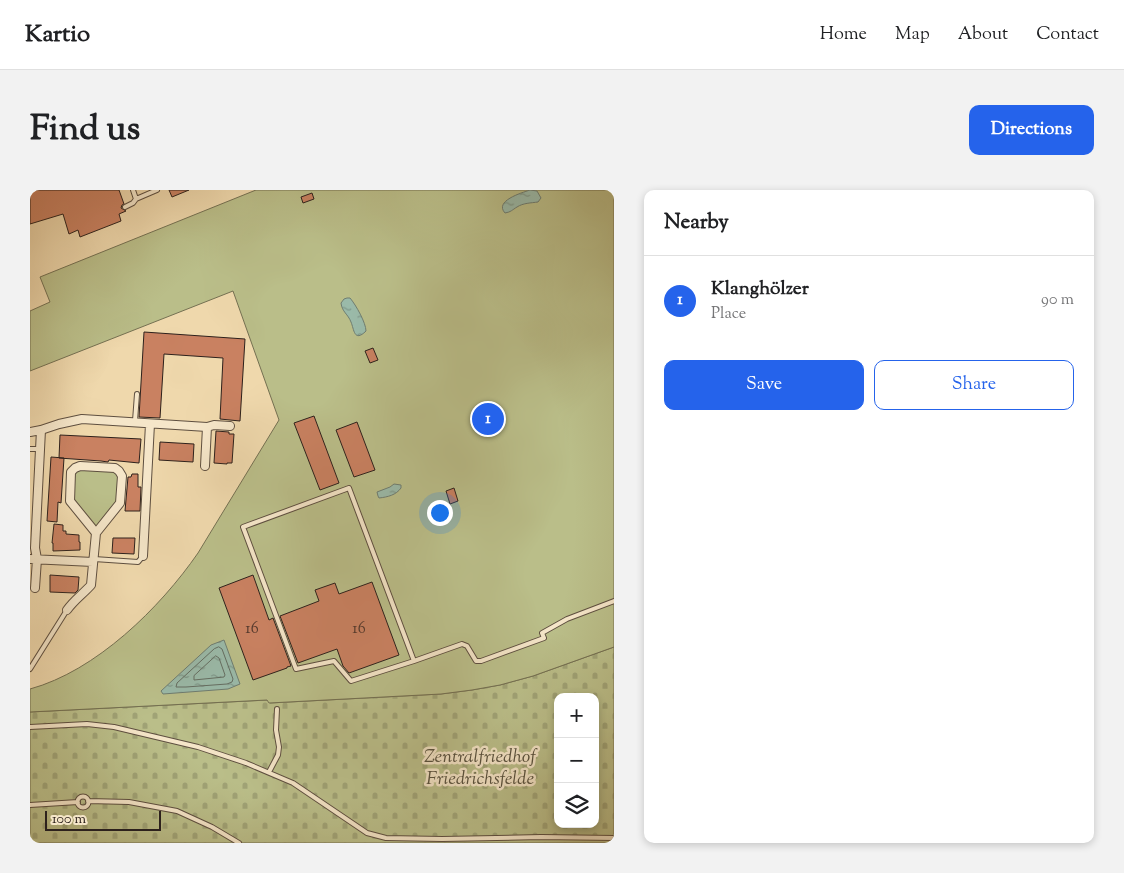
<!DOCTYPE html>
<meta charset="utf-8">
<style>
:root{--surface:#fff;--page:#f2f2f2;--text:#202124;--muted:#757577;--line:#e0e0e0;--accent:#2563eb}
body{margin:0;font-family:"Sorts Mill Goudy",serif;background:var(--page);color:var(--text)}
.controls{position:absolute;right:15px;bottom:15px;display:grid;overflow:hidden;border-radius:10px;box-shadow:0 2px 8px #0003}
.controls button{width:45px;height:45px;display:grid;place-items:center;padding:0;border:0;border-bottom:1px solid var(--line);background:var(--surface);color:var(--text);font:25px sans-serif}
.scale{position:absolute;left:15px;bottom:12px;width:116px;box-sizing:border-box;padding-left:5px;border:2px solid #2d211c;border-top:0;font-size:14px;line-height:18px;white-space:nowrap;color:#2d211c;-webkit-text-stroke:4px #f5e6c9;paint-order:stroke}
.you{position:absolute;left:409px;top:322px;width:18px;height:18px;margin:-12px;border:4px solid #fff;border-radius:50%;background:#1a73e8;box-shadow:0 0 0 8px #1a73e833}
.badge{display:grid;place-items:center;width:32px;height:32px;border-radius:50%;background:var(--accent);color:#fff;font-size:16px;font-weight:700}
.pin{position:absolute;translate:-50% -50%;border:2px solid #fff;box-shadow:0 1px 5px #0006}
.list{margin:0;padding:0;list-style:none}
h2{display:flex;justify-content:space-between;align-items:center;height:65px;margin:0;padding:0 20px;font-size:21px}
h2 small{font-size:16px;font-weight:400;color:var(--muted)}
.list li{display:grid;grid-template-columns:32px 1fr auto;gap:15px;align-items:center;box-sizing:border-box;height:90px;padding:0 20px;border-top:1px solid var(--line)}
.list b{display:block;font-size:19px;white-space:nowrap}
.list p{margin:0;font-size:16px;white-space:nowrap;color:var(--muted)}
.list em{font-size:16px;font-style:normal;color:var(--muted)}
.actions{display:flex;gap:10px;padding:15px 20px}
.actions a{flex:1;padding:11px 0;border:1px solid var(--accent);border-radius:10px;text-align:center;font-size:18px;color:var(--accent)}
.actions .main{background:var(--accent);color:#fff}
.icon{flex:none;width:28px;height:28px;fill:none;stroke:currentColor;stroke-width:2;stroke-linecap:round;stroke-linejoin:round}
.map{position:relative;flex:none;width:584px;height:653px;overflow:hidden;border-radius:10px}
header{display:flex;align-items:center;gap:30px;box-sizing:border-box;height:70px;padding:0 25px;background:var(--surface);border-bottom:1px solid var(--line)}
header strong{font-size:24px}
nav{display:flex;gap:28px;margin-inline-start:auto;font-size:18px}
.intro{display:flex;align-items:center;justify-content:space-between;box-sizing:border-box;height:120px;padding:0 30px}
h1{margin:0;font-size:35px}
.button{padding:12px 22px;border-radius:10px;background:var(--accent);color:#fff;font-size:18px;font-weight:700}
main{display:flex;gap:30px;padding:0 30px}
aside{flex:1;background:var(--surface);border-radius:10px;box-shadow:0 2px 8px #0003}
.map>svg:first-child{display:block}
.cemetery{fill:url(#cemetery-stones);stroke:#747052;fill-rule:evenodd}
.park{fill:#babe89;stroke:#747052}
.water{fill:url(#water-ripples);stroke:#6e7d71}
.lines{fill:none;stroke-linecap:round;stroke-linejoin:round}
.shore{stroke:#646e62;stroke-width:1}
.building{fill:#c98161;stroke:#2d211c}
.service-casing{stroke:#5e4f40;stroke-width:6}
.minor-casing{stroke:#5e4f40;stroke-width:10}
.service{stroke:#f5e6c9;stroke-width:4}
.minor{stroke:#f5e6c9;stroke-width:8}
.labels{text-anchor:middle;stroke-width:5;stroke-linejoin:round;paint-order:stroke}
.number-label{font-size:16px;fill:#54392d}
.park-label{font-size:19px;font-style:italic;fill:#57503d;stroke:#f5e6c9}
</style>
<header>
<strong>Kartio</strong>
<nav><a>Home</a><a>Map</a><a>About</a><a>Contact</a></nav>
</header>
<div class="intro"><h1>Find us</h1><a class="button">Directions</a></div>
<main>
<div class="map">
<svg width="584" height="653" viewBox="0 0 584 653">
<defs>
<pattern id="cemetery-stones" width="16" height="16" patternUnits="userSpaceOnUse" patternTransform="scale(1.25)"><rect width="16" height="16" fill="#babe89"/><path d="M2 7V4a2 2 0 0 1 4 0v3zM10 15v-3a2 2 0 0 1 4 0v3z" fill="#a0a376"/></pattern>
<pattern id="water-ripples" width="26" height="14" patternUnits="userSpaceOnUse" patternTransform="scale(1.25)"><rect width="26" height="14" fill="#9abaa9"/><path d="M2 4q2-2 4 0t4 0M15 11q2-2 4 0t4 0" fill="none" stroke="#7e9789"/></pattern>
</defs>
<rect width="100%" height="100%" fill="#efd8ac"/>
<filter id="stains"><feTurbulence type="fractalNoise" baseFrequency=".004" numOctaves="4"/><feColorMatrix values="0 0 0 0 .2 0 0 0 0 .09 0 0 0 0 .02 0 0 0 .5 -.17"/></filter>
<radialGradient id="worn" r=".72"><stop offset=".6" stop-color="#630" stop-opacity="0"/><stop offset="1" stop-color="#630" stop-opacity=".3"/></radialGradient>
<path class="cemetery" d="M584,457V653H0V522L238,510L240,513L411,504L442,500L470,495L503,486ZM528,507H565V634H528Z"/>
<path class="park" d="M226,0H584V457L503,486L470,495L442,500L411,504L239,513L237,510L0,522V499C66,481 130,418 168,363L249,230L203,101L0,181V121L20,112L10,87Z
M48,279H79L85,282L89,287L87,312L69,335L65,336L43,312V284Z"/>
<path class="water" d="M500,0L507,1L511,8L508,12C501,13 493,13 487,17C482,20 481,22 475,23C464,11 491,3 500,0Z
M317,108H320C326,115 336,133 336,141C324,153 324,139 321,132C318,124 312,122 311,113L314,109Z
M364,294L371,295V298C366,305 358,307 349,308L348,306L347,302L360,297Z
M194,450L210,494L198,499L133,504L131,501L181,455Z"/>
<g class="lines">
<path class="shore" d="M189,457L192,459L203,489L202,492L197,494L156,497H146L147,493L184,459Z
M186,466L189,468L195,485L194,487L164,490V486Z"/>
</g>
<path class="building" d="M0,0H89L94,14L92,15L91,18L96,21L89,24L91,31L50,47L48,40L39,44L33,24L0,34Z
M139,0H159L142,7Z
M282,3L284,9L273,13L271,7Z
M114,142L215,149L210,231L190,229L193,168L134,164L130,228L109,227Z
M343,158L348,170L340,173L335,161Z
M284,226L309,293L290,300L264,233Z
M327,232L345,280L324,287L306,240Z
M186,241L199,242V244H204L202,273H197V274L184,273Z
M30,245L111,249L109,273L79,270L78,272L71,271L29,268Z
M130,252L164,254L163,272L129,270Z
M21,267L34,268L31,313L28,312L27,332L17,331Z
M102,284H108V297H111L110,321H95L98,287H101Z
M424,298L428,311L420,314L416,301Z
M24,334L33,335V341H36V344L49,345V352H50V360L23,361V353H22Z
M83,348H105L104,364L82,363Z
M20,385L49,387L48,400L45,403L20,402Z
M223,385L239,430L243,428L261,476L257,477V478L223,490L189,398Z
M342,392L369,465L319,483L313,476L307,459L268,473L250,426L289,411L285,400L305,393L309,404Z"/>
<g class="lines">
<g class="service-casing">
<path id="service" d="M106,9L127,0
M95,17L103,13L106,9L103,0
M105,231L107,204
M0,259H10
M64,369L108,372L113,366
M384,471L319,298L213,337L266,479L304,471L321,491L384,471L432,454L437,456L446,471H451L514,448L512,443L537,429L584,411
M0,479L37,420
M0,537L57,534L84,537L168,557L216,573L263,593L337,643L356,648L412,649L511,647L584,648
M239,582L248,565L249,557L246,540L247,519
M47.5 612a5.5 5.5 0 1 1 11 0a5.5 5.5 0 1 1-11 0Z
M58,611L99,612L147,621L182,637L209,653
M0,615L48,612"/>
</g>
<g class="minor-casing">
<path id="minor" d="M0,242L11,240L29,234L52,229L177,237L184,235L200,236
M175,276L177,237
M113,366L120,234
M0,369L63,372
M5,398L7,369L5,358L11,240
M37,420C44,410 53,404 61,395L66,343L90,313L92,286L89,281L85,278L50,276L45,278L41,282L40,311L66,343"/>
</g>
<use href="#service" class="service"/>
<use href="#minor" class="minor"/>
</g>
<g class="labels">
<g class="number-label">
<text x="222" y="443">16</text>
<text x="329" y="443">16</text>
</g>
<g class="park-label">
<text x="450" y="572">Zentralfriedhof<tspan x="450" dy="22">Friedrichsfelde</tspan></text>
</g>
</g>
<rect width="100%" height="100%" filter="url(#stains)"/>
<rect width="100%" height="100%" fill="url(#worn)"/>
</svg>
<div class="controls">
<button>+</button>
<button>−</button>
<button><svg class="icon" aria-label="layers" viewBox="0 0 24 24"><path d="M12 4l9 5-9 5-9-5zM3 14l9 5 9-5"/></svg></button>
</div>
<div class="scale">100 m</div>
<div class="you"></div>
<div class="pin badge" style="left:458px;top:229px">1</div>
</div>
<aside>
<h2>Nearby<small></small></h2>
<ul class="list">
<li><span class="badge">1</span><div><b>Klanghölzer</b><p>Place</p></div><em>90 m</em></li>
</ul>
<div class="actions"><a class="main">Save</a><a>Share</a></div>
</aside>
</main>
